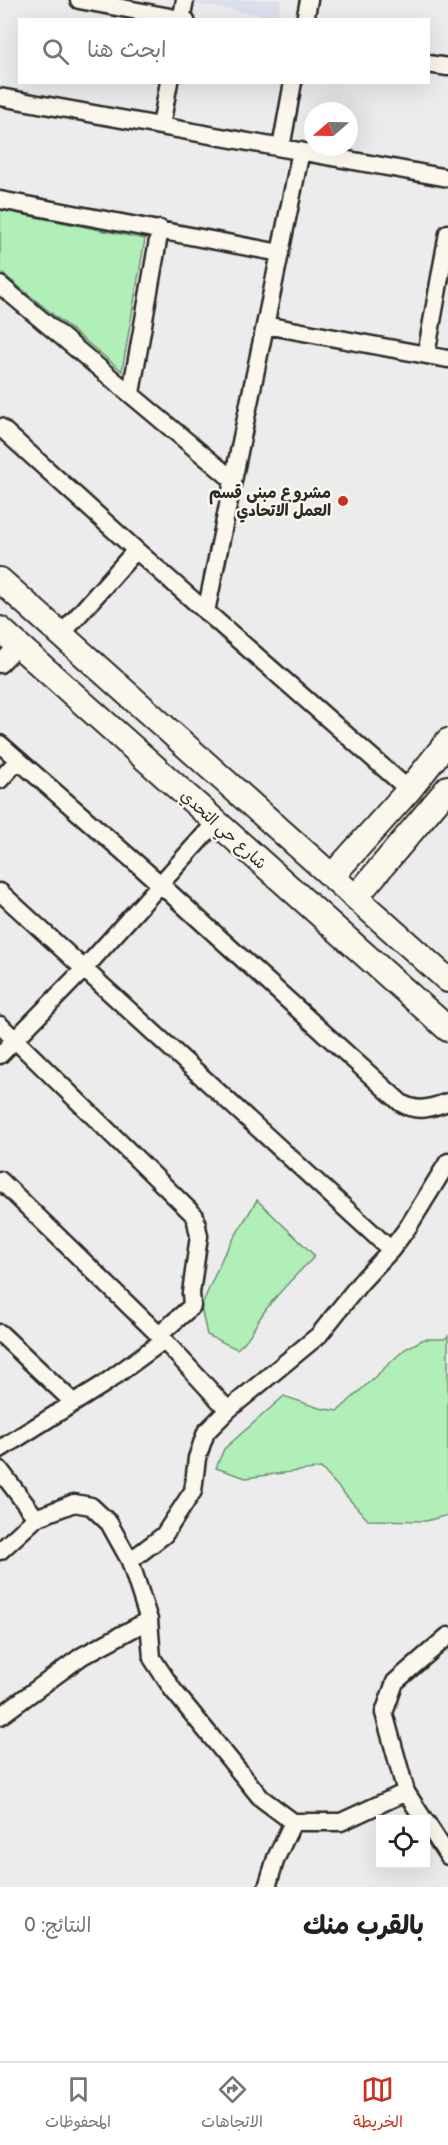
<!DOCTYPE html>
<html lang="ar">
<meta charset="utf-8">
<style>
:root{--surface:#fff;--page:#f6f6f6;--text:#222;--muted:#767676;--line:#e0e0e0;--accent:#c8321e}
body{margin:0;font-family:"Balsamiq Sans","Playpen Sans Arabic",sans-serif;background:var(--page);color:var(--text);direction:rtl}
.controls{position:absolute;right:18px;bottom:18px;display:grid;overflow:hidden;border-radius:0px;box-shadow:0 6px 24px #0002}
.controls button{width:54px;height:54px;display:grid;place-items:center;padding:0;border:0;border-bottom:2px solid var(--line);background:var(--surface);color:var(--text);font:30px sans-serif}
.compass{position:absolute;left:304px;top:102px;width:54px;height:54px;border-radius:50%;background:var(--surface);box-shadow:0 6px 24px #0002;rotate:250deg}
.list{margin:0;padding:0;list-style:none}
h2{display:flex;justify-content:space-between;align-items:center;height:78px;margin:0;padding:0 24px;font-size:26px}
h2 small{font-size:20px;font-weight:400;color:var(--muted)}
.icon{flex:none;width:33px;height:33px;fill:none;stroke:currentColor;stroke-width:2;stroke-linecap:round;stroke-linejoin:round}
.map{position:relative;flex:none;width:448px;height:1887px;overflow:hidden;direction:ltr}
.search{position:absolute;background:var(--surface);box-shadow:0 6px 24px #0002;left:18px;right:18px;top:18px;height:66px;display:flex;align-items:center;gap:15px;box-sizing:border-box;padding:0 21px;border-radius:0px;color:var(--muted);font-size:22px}
.sheet{height:174px;background:var(--surface)}
nav{display:flex;justify-content:space-around;align-items:center;box-sizing:border-box;height:84px;border-top:2px solid var(--line);background:var(--surface);font-size:16px;color:var(--muted)}
nav a{display:grid;justify-items:center;gap:3px}
nav .on{color:var(--accent)}
.map>svg:first-child{display:block}
.built{fill:#dcdfee}
.green{fill:#b0f0b8;stroke:#6e8e72;stroke-width:1.5}
.lines{fill:none;stroke-linecap:round;stroke-linejoin:round}
.street-casing{stroke:#2b2b2b;stroke-width:21}
.secondary-casing{stroke:#2b2b2b;stroke-width:28}
.street{stroke:#fbf7ec;stroke-width:16}
.secondary{stroke:#fbf7ec;stroke-width:24}
.poi-dot{fill:#c8321e;stroke:#fbf7ec;stroke-width:2}
.labels{text-anchor:middle;stroke-width:5;stroke-linejoin:round;paint-order:stroke}
.poi-label{font-size:16px;font-weight:bold;fill:#2b2b2b;stroke:#fbf7ec;text-anchor:end}
.street-label{font-size:16px;fill:#2b2b2b;stroke:#fbf7ec}
</style>
<div class="map">
<svg width="448" height="1887" viewBox="0 0 448 1887">
<rect width="100%" height="100%" fill="#edeced"/>
<filter id="ink" filterUnits="userSpaceOnUse"><feTurbulence type="fractalNoise" baseFrequency=".0167" numOctaves="2"/><feDisplacementMap in="SourceGraphic" scale="12" xChannelSelector="R" yChannelSelector="G"/><feConvolveMatrix kernelMatrix="1 2 1 2 8 2 1 2 1" color-interpolation-filters="sRGB"/></filter>
<g filter="url(#ink)">
<path class="built" d="M191,0H281L277,18L191,3Z"/>
<path class="green" d="M0,210L145,239L122,371L0,271Z
M257,1200L315,1256C297,1274 279,1291 264,1312C254,1326 251,1338 237,1349L207,1335L201,1307L223,1256Z
M448,1336V1515L426,1521L368,1520L321,1468L246,1478L216,1468L224,1449L284,1396L319,1408L338,1411L405,1349L424,1339H444Z"/>
<g class="lines">
<g class="street-casing">
<path id="street" d="M79,0L186,20
M181,20L185,0
M305,20L309,0
M428,64L448,67
M0,97L448,178
M161,126L169,82
M281,148L293,82
M0,200L280,253
M0,285L233,480
M265,325L448,359
M426,355L448,233
M131,393L160,229
M0,427L136,550L409,790
M206,612L301,151
M61,635L136,550
M0,664L18,645
M0,744L159,883L401,1103C417,1113 431,1108 448,1102
M0,780L18,760
M0,892L391,1250
M0,1025L195,1216L199,1236L191,1293L192,1306L159,1335
M0,1055L84,969L216,822
M0,1180L159,1335L228,1410
M0,1333L74,1403
M0,1449L104,1384L164,1340
M0,1470L36,1518
M0,1551L36,1518L74,1503L91,1506L109,1523L130,1561L149,1620L152,1658L173,1690L261,1798L293,1822H341L406,1792
M130,1561L164,1535L193,1491L197,1458L206,1432L228,1410L319,1335L361,1282L391,1250L408,1227L448,1162
M0,1716L82,1656L149,1620
M424,1820L406,1792L384,1713L395,1682L448,1636
M426,1822L448,1856
M267,1887L276,1858L293,1822"/>
</g>
<g class="secondary-casing">
<path id="secondary" d="M0,580L448,980
M0,629L448,1029
M332,876L409,790L448,741
M356,897L448,788"/>
</g>
<use href="#street" class="street"/>
<use href="#secondary" class="secondary"/>
</g>
</g>
<circle class="poi-dot" cx="343" cy="501" r="6"/>
<g class="labels">
<g class="poi-label">
<text x="331" y="498">مشروع مبنى قسم<tspan x="331" dy="18">العمل الاتحادي</tspan></text>
</g>
<g class="street-label">
<text transform="translate(224 829) rotate(42)" y="6">شارع حي التحدي</text>
</g>
</g>
</svg>
<div class="controls">
<button><svg class="icon" aria-label="locate" viewBox="0 0 24 24"><circle cx="12" cy="12" r="6"/><path d="M12 2v4M12 18v4M2 12h4M18 12h4"/></svg></button>
</div>
<svg class="compass" viewBox="-18 -18 36 36"><path d="M0-13l5 13h-10z" fill="#e53935"/><path d="M0 13l5-13h-10z" fill="#767676"/></svg>
<div class="search"><svg class="icon" aria-label="search" viewBox="0 0 24 24"><circle cx="10" cy="10" r="6"/><path d="M15 15l6 6"/></svg>ابحث هنا</div>
</div>
<section class="sheet">
<h2>بالقرب منك<small>النتائج: 0</small></h2>
<ul class="list">
</ul>
</section>
<nav>
<a class="on"><svg class="icon" aria-label="map" viewBox="0 0 24 24"><path d="M3 6l6-2 6 2 6-2v14l-6 2-6-2-6 2zM9 4v14M15 6v14"/></svg>الخريطة</a>
<a><svg class="icon" aria-label="directions" viewBox="0 0 24 24"><path d="M12 3l9 9-9 9-9-9zM9 14v-3h6M13 9l2 2-2 2"/></svg>الاتجاهات</a>
<a><svg class="icon" aria-label="saved" viewBox="0 0 24 24"><path d="M7 4h10v16l-5-4-5 4z"/></svg>المحفوظات</a>
</nav>
